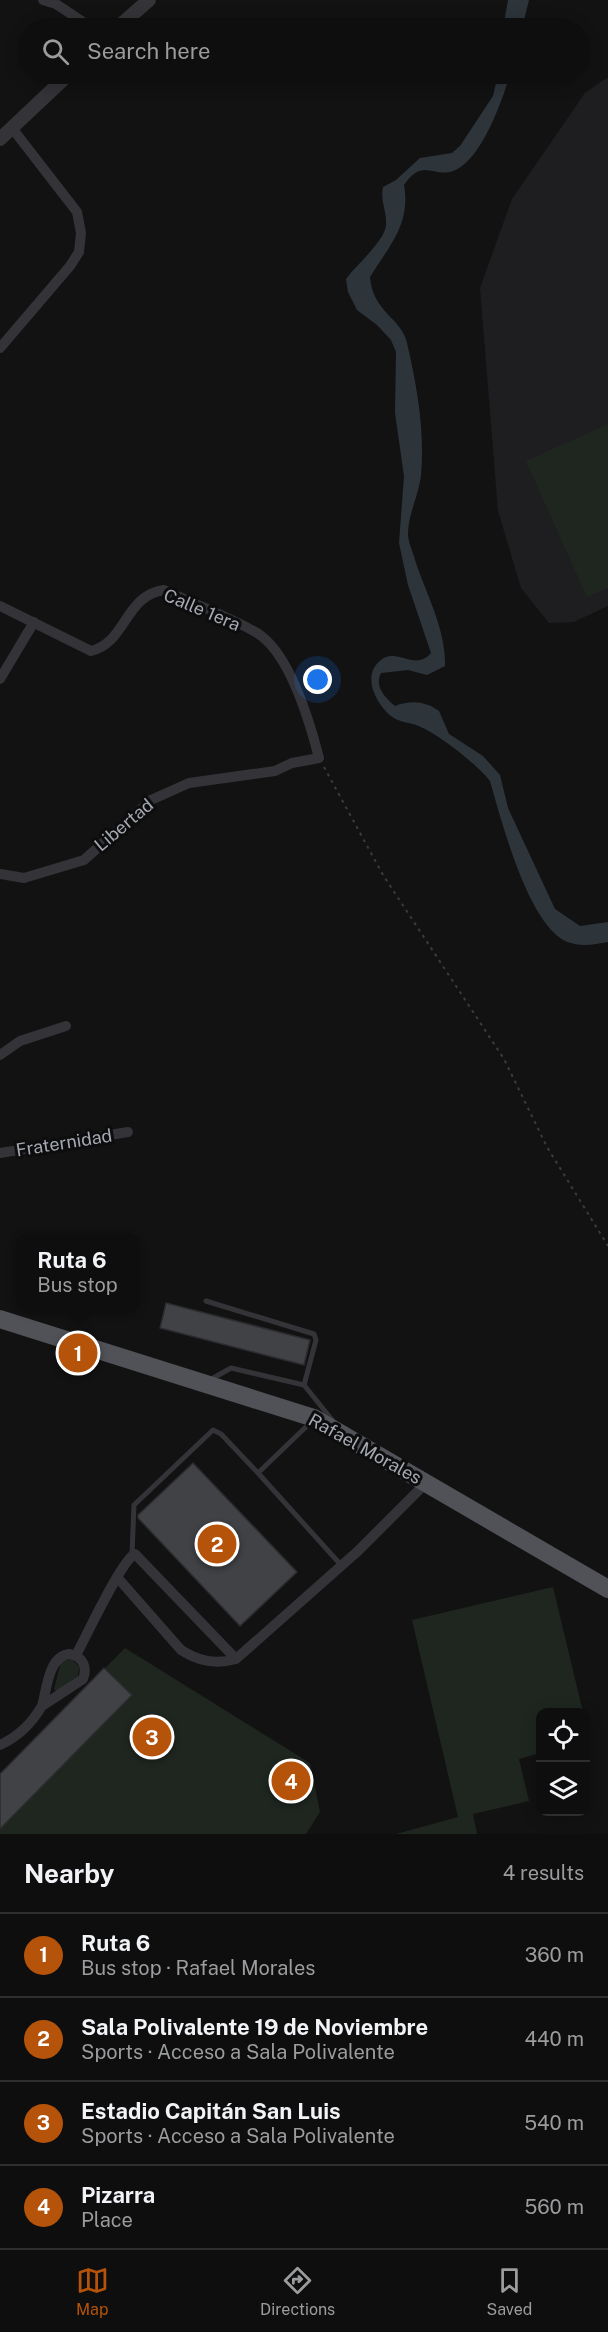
<!DOCTYPE html>
<meta charset="utf-8">
<style>
:root{--surface:#0e0e0e;--page:#171717;--text:#f1f3f6;--muted:#9b9c9e;--line:#2e2e2e;--accent:#b45309}
body{margin:0;font-family:"Public Sans",sans-serif;background:var(--page);color:var(--text)}
.controls{position:absolute;right:18px;bottom:18px;display:grid;overflow:hidden;border-radius:12px;box-shadow:0 3px 15px #0003}
.controls button{width:54px;height:54px;display:grid;place-items:center;padding:0;border:0;border-bottom:2px solid var(--line);background:var(--surface);color:var(--text);font:30px sans-serif}
.you{position:absolute;left:318px;top:680px;width:21px;height:21px;margin:-15px;border:4px solid #fff;border-radius:50%;background:#1a73e8;box-shadow:0 0 0 9px #1a73e833}
.badge{display:grid;place-items:center;width:39px;height:39px;border-radius:50%;background:var(--accent);color:#fff;font-size:20px;font-weight:700}
.pin{position:absolute;translate:-50% -50%;border:3px solid #fff;box-shadow:0 2px 6px #0006}
.popup{position:absolute;left:16px;top:1233px;width:123px;height:78px;box-sizing:border-box;display:grid;place-content:center;border-radius:12px;background:var(--surface);filter:drop-shadow(0 2px 4px #0005);font-size:20px;white-space:nowrap;color:var(--muted)}
.popup b{font-size:22px;color:var(--text)}
.popup::after{content:'';position:absolute;left:50%;top:100%;margin-left:-12px;border:12px solid transparent;border-top-color:var(--surface)}
.list{margin:0;padding:0;list-style:none}
h2{display:flex;justify-content:space-between;align-items:center;height:78px;margin:0;padding:0 24px;font-size:26px}
h2 small{font-size:20px;font-weight:400;color:var(--muted)}
.list li{display:grid;grid-template-columns:39px 1fr auto;gap:18px;align-items:center;box-sizing:border-box;height:84px;padding:0 24px;border-top:2px solid var(--line)}
.list b{display:block;font-size:22px;white-space:nowrap}
.list p{margin:0;font-size:20px;white-space:nowrap;color:var(--muted)}
.list em{font-size:20px;font-style:normal;color:var(--muted)}
.icon{flex:none;width:33px;height:33px;fill:none;stroke:currentColor;stroke-width:2;stroke-linecap:round;stroke-linejoin:round}
.map{position:relative;flex:none;width:608px;height:1834px;overflow:hidden}
.search{position:absolute;background:var(--surface);box-shadow:0 3px 15px #0003;left:18px;right:18px;top:18px;height:66px;display:flex;align-items:center;gap:15px;box-sizing:border-box;padding:0 21px;border-radius:33px;color:var(--muted);font-size:22px}
.sheet{height:414px;background:var(--surface)}
nav{display:flex;justify-content:space-around;align-items:center;box-sizing:border-box;height:84px;border-top:2px solid var(--line);background:var(--surface);font-size:16px;color:var(--muted)}
nav a{display:grid;justify-items:center;gap:3px}
nav .on{color:var(--accent)}
.map>svg:first-child{display:block}
.built{fill:#1e1e20}
.green{fill:#1f2620}
.water{fill:#2d353b}
.building{fill:#414246;stroke:#2c2c2f;stroke-width:1.5}
.lines{fill:none;stroke-linecap:round;stroke-linejoin:round}
.path{stroke:#3a3b3f;stroke-width:2;stroke-dasharray:3 4.5;stroke-linecap:butt}
.service{stroke:#343438;stroke-width:5}
.minor{stroke:#343438;stroke-width:10}
.tertiary{stroke:#343438;stroke-width:14}
.primary{stroke:#505257;stroke-width:18}
.labels{text-anchor:middle;stroke-width:6;stroke-linejoin:round;paint-order:stroke}
.street-label{font-size:18px;fill:#a5a9b2;stroke:#0d0d0e}
</style>
<div class="map">
<svg width="608" height="1834" viewBox="0 0 608 1834">
<rect width="100%" height="100%" fill="#121213"/>
<path class="built" d="M608,77V606L574,622L549,623L521,588L498,511L480,288L512,199L585,93Z"/>
<path class="green" d="M608,424V588L587,597L526,461Z
M553,1587L583,1712H540V1753L519,1759L529,1801L473,1814L477,1834H396L458,1817L412,1620Z
M125,1648L310,1763L320,1812L306,1834H0V1774Z
M71,1659L79,1666L78,1676L56,1692L54,1689L61,1662Z"/>
<path class="water" d="M508,0H529L522,28H503Z
M498,74H510C503,99 481,162 453,171C433,178 423,157 404,185C411,224 389,246 370,277C373,313 402,318 407,343C417,386 425,431 421,475C419,495 408,514 408,534C408,543 413,551 415,560C426,594 446,629 445,666L427,675L408,670L381,673C374,687 385,697 395,706C411,700 425,701 439,711L449,734L483,756L500,775L508,808L555,909L580,926L608,922V942C596,944 583,947 571,943C530,933 501,819 490,781C477,764 436,732 416,725C408,722 398,722 391,716C376,704 361,675 381,660C398,647 415,672 431,653L408,585L399,543L404,476L395,413L396,352L391,340L377,325L357,310L348,292L346,279C356,265 385,241 386,225C387,211 380,201 383,187L396,180L420,158L452,153L460,146L493,96Z"/>
<path class="building" d="M166,1303L310,1340L304,1365L160,1328Z
M193,1463L297,1572L240,1626L138,1518V1515Z
M104,1668L132,1695L0,1829V1774Z"/>
<g class="lines">
<path class="path" d="M324,767L383,875L504,1059L547,1147L608,1246"/>
<path class="service" d="M206,1301L314,1334L316,1340L304,1385L333,1421
M208,1381L231,1368L304,1385
M311,1422L258,1473L341,1565
M132,1554L134,1505L213,1430L221,1434L258,1473"/>
<path class="minor" d="M43,0L56,4L92,28
M0,348L70,266L79,252L81,233L77,212L12,128
M0,606L91,651C126,643 125,595 164,590C191,603 236,619 260,635C291,657 310,723 319,758L292,763L275,771L189,783L151,800L84,860L24,878L0,874
M0,679L34,622
M0,1055L20,1041L66,1026
M0,1153L128,1132
M69,1654C82,1656 88,1666 83,1679L42,1706C47,1689 48,1657 69,1654Z
M76,1655C85,1639 122,1559 135,1554L236,1659C215,1665 198,1661 181,1650L117,1577
M236,1659L358,1551L426,1483
M0,1745C19,1736 31,1724 42,1706"/>
<path class="tertiary" d="M117,28L149,0
M0,139L69,74"/>
<path class="primary" d="M0,1319L314,1418L608,1589"/>
</g>
<g class="labels">
<g class="street-label">
<text transform="translate(202 610) rotate(23)" y="6">Calle 1era</text>
<text transform="translate(124 825) rotate(-40)" y="6">Libertad</text>
<text transform="translate(64 1143) rotate(-9)" y="6">Fraternidad</text>
<text transform="translate(365 1449) rotate(29)" y="6">Rafael Morales</text>
</g>
</g>
</svg>
<div class="controls">
<button><svg class="icon" aria-label="locate" viewBox="0 0 24 24"><circle cx="12" cy="12" r="6"/><path d="M12 2v4M12 18v4M2 12h4M18 12h4"/></svg></button>
<button><svg class="icon" aria-label="layers" viewBox="0 0 24 24"><path d="M12 4l9 5-9 5-9-5zM3 14l9 5 9-5"/></svg></button>
</div>
<div class="you"></div>
<div class="pin badge" style="left:78px;top:1353px">1</div>
<div class="popup"><b>Ruta 6</b>Bus stop</div>
<div class="pin badge" style="left:217px;top:1544px">2</div>
<div class="pin badge" style="left:152px;top:1737px">3</div>
<div class="pin badge" style="left:291px;top:1781px">4</div>
<div class="search"><svg class="icon" aria-label="search" viewBox="0 0 24 24"><circle cx="10" cy="10" r="6"/><path d="M15 15l6 6"/></svg>Search here</div>
</div>
<section class="sheet">
<h2>Nearby<small>4 results</small></h2>
<ul class="list">
<li><span class="badge">1</span><div><b>Ruta 6</b><p>Bus stop · Rafael Morales</p></div><em>360 m</em></li>
<li><span class="badge">2</span><div><b>Sala Polivalente 19 de Noviembre</b><p>Sports · Acceso a Sala Polivalente</p></div><em>440 m</em></li>
<li><span class="badge">3</span><div><b>Estadio Capitán San Luis</b><p>Sports · Acceso a Sala Polivalente</p></div><em>540 m</em></li>
<li><span class="badge">4</span><div><b>Pizarra</b><p>Place</p></div><em>560 m</em></li>
</ul>
</section>
<nav>
<a class="on"><svg class="icon" aria-label="map" viewBox="0 0 24 24"><path d="M3 6l6-2 6 2 6-2v14l-6 2-6-2-6 2zM9 4v14M15 6v14"/></svg>Map</a>
<a><svg class="icon" aria-label="directions" viewBox="0 0 24 24"><path d="M12 3l9 9-9 9-9-9zM9 14v-3h6M13 9l2 2-2 2"/></svg>Directions</a>
<a><svg class="icon" aria-label="saved" viewBox="0 0 24 24"><path d="M7 4h10v16l-5-4-5 4z"/></svg>Saved</a>
</nav>
